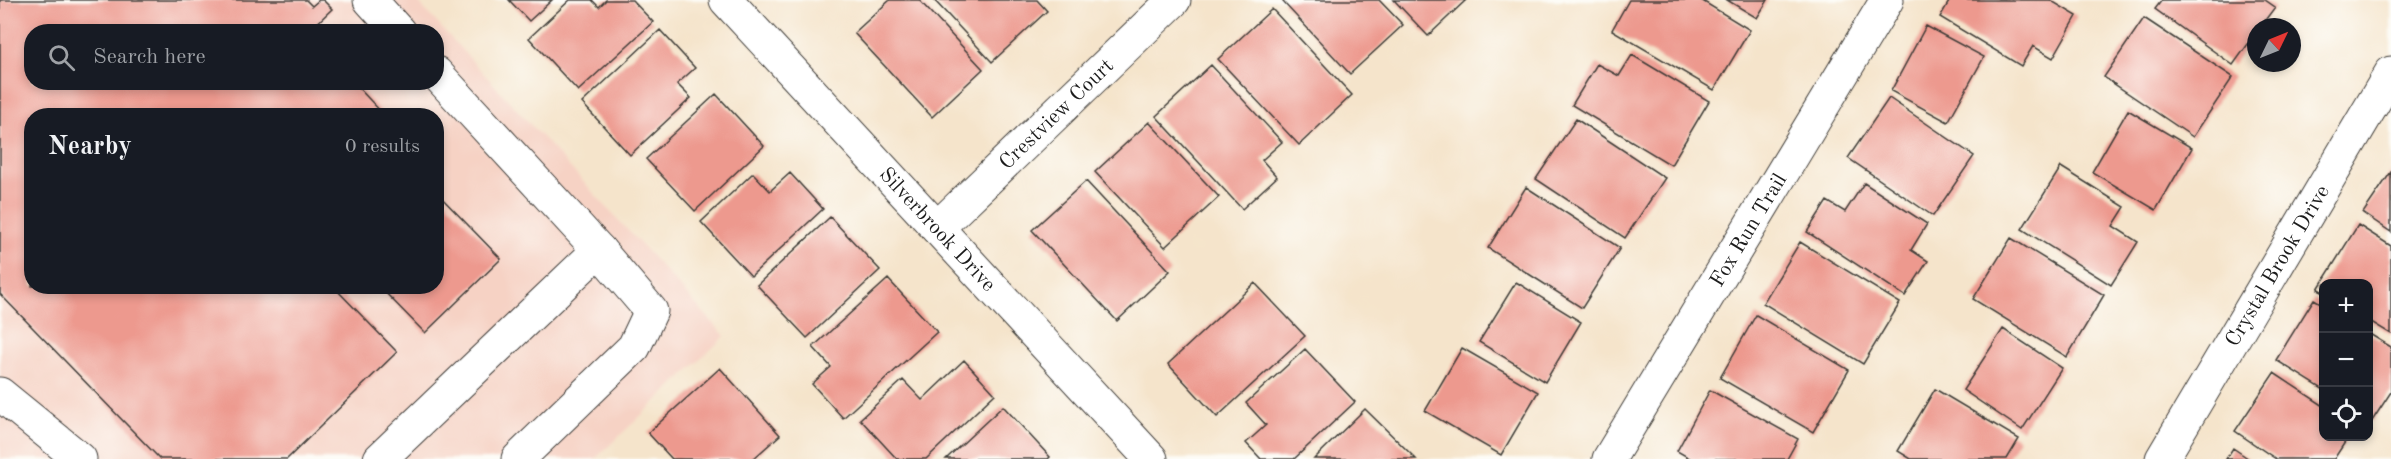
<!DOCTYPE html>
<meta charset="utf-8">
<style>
:root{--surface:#171b24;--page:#242831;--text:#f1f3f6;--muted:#9ea1a6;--line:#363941}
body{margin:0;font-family:"Old Standard TT",serif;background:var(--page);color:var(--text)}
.controls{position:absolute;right:18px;bottom:18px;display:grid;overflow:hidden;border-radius:12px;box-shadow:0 3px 9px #0003}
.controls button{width:54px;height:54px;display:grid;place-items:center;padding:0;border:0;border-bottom:2px solid var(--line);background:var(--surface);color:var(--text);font:30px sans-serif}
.compass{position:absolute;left:2247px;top:18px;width:54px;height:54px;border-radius:50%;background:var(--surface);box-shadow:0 3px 9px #0003;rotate:47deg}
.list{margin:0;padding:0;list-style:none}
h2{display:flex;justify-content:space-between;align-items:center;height:78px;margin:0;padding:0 24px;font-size:26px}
h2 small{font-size:20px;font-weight:400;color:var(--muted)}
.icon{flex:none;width:33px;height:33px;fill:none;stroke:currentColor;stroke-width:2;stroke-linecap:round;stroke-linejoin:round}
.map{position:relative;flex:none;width:2391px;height:459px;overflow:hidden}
.search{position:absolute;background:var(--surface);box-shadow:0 3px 9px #0003;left:24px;top:24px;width:420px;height:66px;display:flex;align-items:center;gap:15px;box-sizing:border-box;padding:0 21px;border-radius:24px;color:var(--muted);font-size:22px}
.panel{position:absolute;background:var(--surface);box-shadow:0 3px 9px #0003;left:24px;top:108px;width:420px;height:186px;border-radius:24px}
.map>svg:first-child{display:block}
.built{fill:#f6d2c4;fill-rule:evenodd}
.building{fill:#ed998e}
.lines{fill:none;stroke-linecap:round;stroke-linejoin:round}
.minor-casing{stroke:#3d3a36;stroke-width:35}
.minor{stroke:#fff;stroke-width:33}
.labels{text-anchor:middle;stroke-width:4.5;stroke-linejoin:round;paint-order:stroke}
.street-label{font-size:21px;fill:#1c1c1c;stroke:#fdfcf7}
</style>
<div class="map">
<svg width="2391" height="459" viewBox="0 0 2391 459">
<rect width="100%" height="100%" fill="#fdfcf7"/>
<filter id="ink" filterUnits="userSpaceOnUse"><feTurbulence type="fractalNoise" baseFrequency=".0167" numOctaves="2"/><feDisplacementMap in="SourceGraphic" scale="12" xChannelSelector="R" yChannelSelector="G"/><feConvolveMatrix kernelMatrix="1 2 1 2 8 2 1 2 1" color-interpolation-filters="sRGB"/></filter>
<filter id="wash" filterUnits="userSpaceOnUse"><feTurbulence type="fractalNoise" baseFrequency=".008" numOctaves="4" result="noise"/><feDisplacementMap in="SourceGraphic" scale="24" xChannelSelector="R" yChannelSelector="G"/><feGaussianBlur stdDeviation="1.35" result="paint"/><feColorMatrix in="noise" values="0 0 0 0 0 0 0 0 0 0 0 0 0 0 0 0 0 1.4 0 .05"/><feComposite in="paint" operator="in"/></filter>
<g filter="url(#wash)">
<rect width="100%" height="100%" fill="#f5e4cb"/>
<path class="built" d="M0,0H416L725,336L595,459H0ZM32,32H436V82H32ZM32,116H436V286H32Z"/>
<g id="blocks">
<path class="building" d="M0,0H306L312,6L319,0H323L332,9L308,32H32V82H353L385,116H32V286H333L397,352L287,459H160L0,294Z
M509,0H552L529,21Z
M570,0H592L599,7L606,0H632L653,22L578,91L529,38Z
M890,0H919L983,69L932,117L854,33Z
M934,0H1037L1047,11L992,62Z
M1286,0H1379L1403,25L1350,74L1283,2Z
M1394,0H1466L1428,36Z
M1629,0H1701L1750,30L1714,90L1612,30Z
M1727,0H1768L1757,18Z
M1950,0H2050L2077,16L2053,58L2033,46L2021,66L1940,17Z
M2162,0H2265L2275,7L2260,27H2256V33L2233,65L2155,9Z
M1272,9L1352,95L1299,145L1218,59Z
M2144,18L2233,77L2193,137L2104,77Z
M1926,26L1984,57L1948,122L1891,91Z
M660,30L695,68L677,84L691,98L630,155L582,103Z
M1632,55L1709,101L1671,165L1572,105L1597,64L1619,76Z
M1211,65L1282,142L1262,160L1277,177L1242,209L1156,116Z
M716,94L764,146L695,211L646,159Z
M1889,98L1974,156L1933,216L1848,158Z
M2128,110L2192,148L2156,210L2092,172Z
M1576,119L1665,178L1625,238L1536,179Z
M1149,122L1219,197L1165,247L1095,172Z
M2061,167L2125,207L2113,226L2138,242L2111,285L2022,229Z
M2391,172V232L2363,213Z
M753,173L770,191L790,173L823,209L751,276L701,222Z
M1086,181L1170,271L1117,321L1032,230Z
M1864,183L1927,224L1911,250L1928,261L1905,296L1807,232L1827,201L1845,212Z
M1526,187L1620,248L1582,308L1488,248Z
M436,192L501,259L425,333L379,286H436Z
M830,217L880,270L807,338L757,285Z
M2358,225L2391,246V334L2368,320V284H2324V292L2318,289Z
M2011,238L2104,295L2067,357L1973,299Z
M1800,242L1900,303L1863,364L1763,303Z
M888,279L937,332L843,418L812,384L831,367L813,347Z
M1516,282L1581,322L1545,382L1479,342Z
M1255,283L1305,336L1217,417L1168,364Z
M2314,299L2324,305V390L2276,360Z
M1756,315L1849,370L1813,432L1720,378Z
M2003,329L2062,368L2022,430L1963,390Z
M2368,333L2391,347V392L2372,421L2368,419Z
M1462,348L1538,392L1501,455L1425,411Z
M1305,349L1355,402L1294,459H1261L1246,443L1266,425L1246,403Z
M964,360L995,394L926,459H897L860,419L903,380L922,400Z
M720,368L780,435L753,459H672L648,433Z
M2274,373L2324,406V436H2349L2334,459H2276L2235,431Z
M1935,389L2019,439L2007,459H1911L1898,451Z
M1710,390L1798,439L1787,459H1691L1677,451Z
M1003,406L1050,457L1048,459H946Z
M1365,409L1416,459H1314Z
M2233,448L2249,459H2226Z"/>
</g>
</g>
<g filter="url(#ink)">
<use href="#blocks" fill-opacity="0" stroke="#3d3a36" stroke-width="1.5"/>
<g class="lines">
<g class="minor-casing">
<g id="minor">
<path d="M370,0L399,32"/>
<path id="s1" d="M726,0L1151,459"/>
<path d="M436,73L599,250L651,311L634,347L518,459"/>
<path id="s2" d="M937,228L1174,0"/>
<path d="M0,394L80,459"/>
<path d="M380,459L599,250"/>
<path id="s3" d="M1609,459L1887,0"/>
<path id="s4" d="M2162,459L2391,73"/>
</g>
</g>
<use href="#minor" class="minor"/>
</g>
</g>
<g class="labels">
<g class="street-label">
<text dy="7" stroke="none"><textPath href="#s2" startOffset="165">Crestview Court</textPath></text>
<text dy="7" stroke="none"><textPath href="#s1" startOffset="312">Silverbrook Drive</textPath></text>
<text dy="7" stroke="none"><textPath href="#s3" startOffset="268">Fox Run Trail</textPath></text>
<text dy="7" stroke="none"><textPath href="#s4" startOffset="225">Crystal Brook Drive</textPath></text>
</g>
</g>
</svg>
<div class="controls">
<button>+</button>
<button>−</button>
<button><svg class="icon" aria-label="locate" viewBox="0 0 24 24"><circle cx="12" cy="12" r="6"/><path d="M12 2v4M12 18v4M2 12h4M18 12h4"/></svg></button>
</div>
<svg class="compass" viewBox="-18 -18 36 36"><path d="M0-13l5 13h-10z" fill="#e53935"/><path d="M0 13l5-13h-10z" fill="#9ea1a6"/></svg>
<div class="search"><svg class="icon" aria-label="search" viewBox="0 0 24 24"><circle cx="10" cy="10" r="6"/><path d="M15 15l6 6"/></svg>Search here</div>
<section class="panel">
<h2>Nearby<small>0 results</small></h2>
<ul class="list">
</ul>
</section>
</div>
